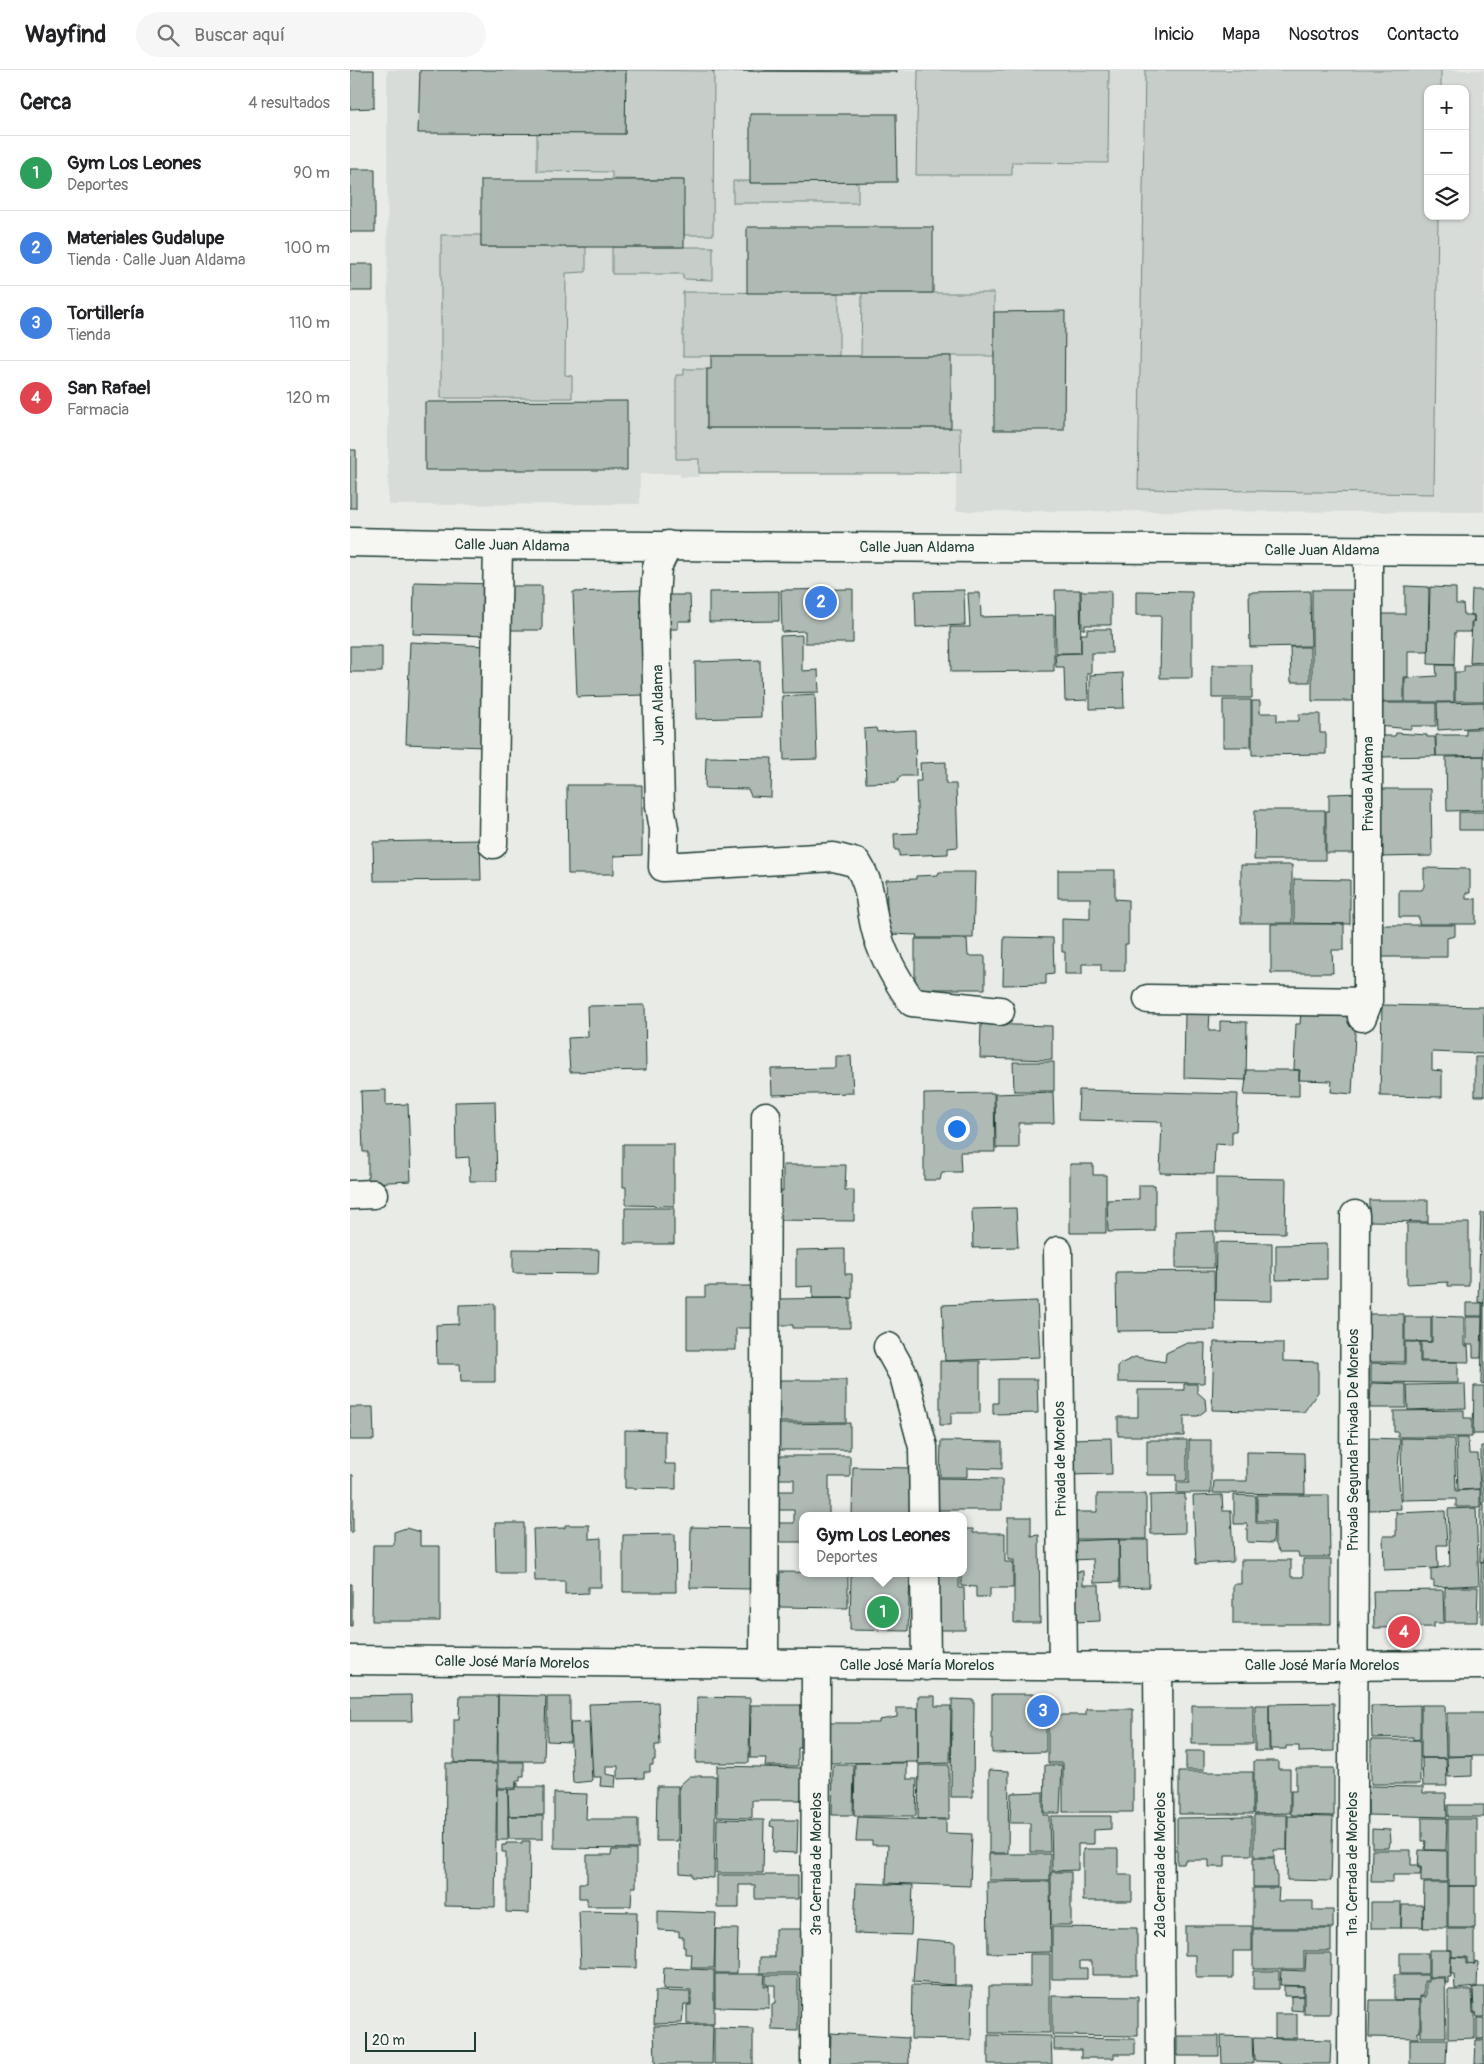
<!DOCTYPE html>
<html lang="es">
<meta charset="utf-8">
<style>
:root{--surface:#fff;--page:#f6f6f6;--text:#202124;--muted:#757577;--line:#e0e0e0;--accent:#0f766e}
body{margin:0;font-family:Pangolin,sans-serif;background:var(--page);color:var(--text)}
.controls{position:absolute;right:15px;top:15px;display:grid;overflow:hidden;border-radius:10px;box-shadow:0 1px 4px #0004}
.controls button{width:45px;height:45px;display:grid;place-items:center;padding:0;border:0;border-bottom:1px solid var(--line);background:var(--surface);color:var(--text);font:25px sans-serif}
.scale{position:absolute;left:15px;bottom:12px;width:111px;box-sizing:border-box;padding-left:5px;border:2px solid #1f3d34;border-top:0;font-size:14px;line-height:18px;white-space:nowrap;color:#1f3d34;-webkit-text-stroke:4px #f6f6f2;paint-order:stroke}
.you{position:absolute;left:606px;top:1058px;width:18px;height:18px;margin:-12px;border:4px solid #fff;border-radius:50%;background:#1a73e8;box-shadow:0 0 0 8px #1a73e833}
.badge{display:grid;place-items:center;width:32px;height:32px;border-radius:50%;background:var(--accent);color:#fff;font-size:16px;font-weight:700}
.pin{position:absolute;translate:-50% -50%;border:2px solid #fff;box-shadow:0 1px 5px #0006}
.popup{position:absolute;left:449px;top:1442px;width:168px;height:65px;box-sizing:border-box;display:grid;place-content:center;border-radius:10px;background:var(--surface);filter:drop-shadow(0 1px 4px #0005);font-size:16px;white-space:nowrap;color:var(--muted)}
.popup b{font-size:19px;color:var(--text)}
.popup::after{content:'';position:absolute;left:50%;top:100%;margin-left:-10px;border:10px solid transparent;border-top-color:var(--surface)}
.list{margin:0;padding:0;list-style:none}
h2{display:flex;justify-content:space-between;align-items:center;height:65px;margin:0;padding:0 20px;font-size:21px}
h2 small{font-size:16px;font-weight:400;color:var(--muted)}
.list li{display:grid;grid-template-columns:32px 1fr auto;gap:15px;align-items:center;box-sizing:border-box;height:75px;padding:0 20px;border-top:1px solid var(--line)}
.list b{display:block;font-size:19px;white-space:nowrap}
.list p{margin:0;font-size:16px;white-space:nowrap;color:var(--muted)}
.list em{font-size:16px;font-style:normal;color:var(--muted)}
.icon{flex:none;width:28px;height:28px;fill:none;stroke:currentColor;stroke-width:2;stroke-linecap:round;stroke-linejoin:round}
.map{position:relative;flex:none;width:1134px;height:1994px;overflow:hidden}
header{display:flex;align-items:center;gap:30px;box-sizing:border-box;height:70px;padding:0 25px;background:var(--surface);border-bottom:1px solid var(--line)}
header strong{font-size:24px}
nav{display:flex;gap:28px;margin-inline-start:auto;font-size:18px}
.search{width:350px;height:45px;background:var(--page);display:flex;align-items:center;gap:12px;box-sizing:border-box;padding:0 18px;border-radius:28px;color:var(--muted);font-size:19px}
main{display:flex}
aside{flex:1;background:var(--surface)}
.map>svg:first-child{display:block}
.built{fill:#d8dcd8;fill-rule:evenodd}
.green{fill:#c7cec9;stroke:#73867e}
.building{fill:#b0bab5;stroke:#1f3d34}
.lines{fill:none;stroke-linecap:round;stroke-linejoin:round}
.minor-casing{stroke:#1f3d34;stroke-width:31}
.minor{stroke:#f6f6f2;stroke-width:28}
.labels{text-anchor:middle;stroke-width:5;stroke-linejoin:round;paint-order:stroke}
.street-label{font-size:15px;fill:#1f3d34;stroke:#f6f6f2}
</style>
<header>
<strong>Wayfind</strong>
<div class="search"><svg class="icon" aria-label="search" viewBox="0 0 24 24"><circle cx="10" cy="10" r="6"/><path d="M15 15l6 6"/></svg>Buscar aquí</div>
<nav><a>Inicio</a><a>Mapa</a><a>Nosotros</a><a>Contacto</a></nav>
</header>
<main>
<aside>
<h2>Cerca<small>4 resultados</small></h2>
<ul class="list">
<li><span class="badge" style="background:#2e9e5b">1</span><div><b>Gym Los Leones</b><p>Deportes</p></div><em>90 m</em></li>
<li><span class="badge" style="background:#3f7fe0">2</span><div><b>Materiales Gudalupe</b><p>Tienda · Calle Juan Aldama</p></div><em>100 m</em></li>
<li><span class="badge" style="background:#3f7fe0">3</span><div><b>Tortillería</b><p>Tienda</p></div><em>110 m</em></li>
<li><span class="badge" style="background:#e0444e">4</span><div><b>San Rafael</b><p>Farmacia</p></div><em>120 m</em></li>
</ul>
</aside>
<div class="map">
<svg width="1134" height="1994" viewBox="0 0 1134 1994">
<rect width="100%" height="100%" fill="#e9ebe7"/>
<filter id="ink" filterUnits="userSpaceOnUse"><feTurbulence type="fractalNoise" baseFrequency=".02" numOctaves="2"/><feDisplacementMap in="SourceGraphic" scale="10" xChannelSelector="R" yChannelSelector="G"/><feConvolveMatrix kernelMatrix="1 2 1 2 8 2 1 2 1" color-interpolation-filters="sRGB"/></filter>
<g filter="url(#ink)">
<path class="built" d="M37,0H1134V442L606,441V403H350L348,407H330V404H290V434L38,435ZM1078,19H1115V146H1078Z"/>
<path class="green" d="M276,0L364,1L363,165H334L333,110L262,109V102L187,101V63L275,64Z
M568,0H759L758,93L662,92V105H566Z
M795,0H1091V19H1078V146H1088L1084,424L788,419Z
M383,111H400L401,113L508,112V133H383Z
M91,165H131V177H236V202L216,203L215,305L222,306V328H91Z
M262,177H363V210L333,209V204H262Z
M333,222L489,223V286H333Z
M512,223H644V286H511Z
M334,299H357V358H610L611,403H349V389H326V305H334Z"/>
<path class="building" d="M0,0H24V38L0,39Z
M70,0H276L275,64L68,63Z
M362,0H547V2L362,1Z
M400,44H546L547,112L400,113Z
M0,99H25V162H0Z
M131,110H334V177H131Z
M397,157H583V223H397Z
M0,194H23V221H0Z
M715,241L714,360H644V242Z
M361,286H601V358H357V299H361Z
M277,331V400H75V332Z
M0,380H6V438H0Z
M64,512L144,514L143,566L63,564Z
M153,516H192V560H153Z
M1055,516L1079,517L1078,581H1058V607H1054V632H1032V544H1055Z
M1080,517L1106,518V534H1113L1114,545H1124V552H1121V562H1105L1104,595L1078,594Z
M503,519V573H455V561L432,562L431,520Z
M291,520L294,625L227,627L223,522Z
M614,520L615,555L566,557L565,521Z
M705,520H730L731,583H706Z
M962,520H1006V631H962Z
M1122,520H1134V592L1120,593L1122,553L1124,552V546L1121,545Z
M429,521V551L359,552V522Z
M731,521H761V555H735V559H732Z
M786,521L842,522V608H810L811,545H786Z
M960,521L961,576L900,577L899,522Z
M618,523H630L631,547L704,545V601L601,602L600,557H620Z
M318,525H340L341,551H328V559H319Z
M737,559H761L762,583H741V603H737L738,630L715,631L714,597H706L705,584L731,583V564H737Z
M452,565V601L468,600L469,622L432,623L430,566Z
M60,572L136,576L134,677L56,674Z
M0,576H32V602H0Z
M940,577H960V612H941Z
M410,590L411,647L346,649L345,592Z
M1120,594H1134V631H1105V602H1114V596H1120Z
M862,595H902V628H862Z
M1086,595H1104V632H1055V608L1087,606Z
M773,603L774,638L740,639V605Z
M465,624L467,689L434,690L432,626Z
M873,630H901V677H873Z
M902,631H910V643H927V651H949V644H970V663H976V684L902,685Z
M1134,632V657L1088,660L1087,633Z
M1028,633H1086V656H1061V659L1028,656Z
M526,658L527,662L565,660L566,706H550L547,712L516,713L514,659Z
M1116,659H1134V686H1086V665H1116Z
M1046,663L1077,665V667H1085L1086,686L1029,687V666H1045Z
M1134,686V740L1097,741L1096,687Z
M356,687L422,688L421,727L401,726L398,719L355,718Z
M596,692V714H606L608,777L598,778V784L549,786V780H545L544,764L568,763L566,711H571L570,693Z
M217,715H292V785L264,786V804H218Z
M1030,719H1081L1082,786L1029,787Z
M1011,723V783H976V741H979V724Z
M905,740H975V790H904Z
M1109,742H1134V760H1109Z
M130,770L131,810L24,811L23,772Z
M891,795H942V853H891Z
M1074,798L1120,799V823H1116V829H1126V854H1069V847H1049V820H1072L1074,816Z
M708,800H765V829L778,830V874H775V901H751V894H732V904H715V882H712V848L740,849V828H708Z
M589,802H625L623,868H566L567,865L538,864L536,810L566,809V806L588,805Z
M944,809L1000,810V854L944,853Z
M921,854H994V880H982L983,903H921Z
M1031,855H1105V866L1097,868V887H1031Z
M654,867L703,868L704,903L696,904V914L653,915Z
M565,869H617L618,886H635V919H565Z
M295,935L296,1000L220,1002L218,968L238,967L237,936Z
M1032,935L1134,937V984L1082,982V1000L1092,1001V1027L1030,1026Z
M835,940H860L859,961H870V951L897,952L896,1010L834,1008Z
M951,942L1006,944L1002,1024L981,1022L982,1011L949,1010L950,1000H944L946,954H950Z
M631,954L702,956V990L630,988Z
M485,986H501L503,1023L422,1025L421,999L485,998Z
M1125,987H1134V1026H1125Z
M663,992H704V1021H664Z
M897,1000H949V1026L894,1025Z
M36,1020V1035L58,1034L61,1111L18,1113V1082H13L11,1021Z
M729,1020L888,1024L886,1061H882V1075L865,1074L864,1104L810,1103L812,1052L728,1050Z
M703,1022L704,1053H669V1078H646L645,1024Z
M644,1023L645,1082H610L611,1102H592L590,1110H574V1024Z
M145,1031L147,1111H120L119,1087L106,1088L105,1032Z
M273,1074H324V1136L276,1135V1117H273Z
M720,1094H743V1105H756V1163H720Z
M433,1095H496L495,1120H504V1151L427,1150V1121H433Z
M866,1108L936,1109L935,1163L866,1162Z
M789,1115H805V1161L758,1162L757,1130L789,1129Z
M1019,1130H1078V1152L1019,1151Z
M275,1138H324V1174H275Z
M666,1138L668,1177L623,1178L622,1139Z
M1131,1143H1134V1233L1128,1232Z
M1057,1153H1119V1216H1098V1212L1057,1214Z
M864,1161V1198H826V1162Z
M866,1172L922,1173V1231L865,1230Z
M977,1174V1209L926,1210V1175Z
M163,1179L249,1180L248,1204L163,1203Z
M495,1179V1204H502V1228H463V1216L446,1217V1180Z
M864,1201L865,1260L767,1261L766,1202Z
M355,1216H402L401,1258H386V1280H337V1227H355Z
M500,1228V1258H443V1255H427V1229Z
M687,1231L690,1287L595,1291L592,1235Z
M1116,1233H1132V1246H1116Z
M1133,1233H1134V1314L1131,1313Z
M145,1234V1312H111L110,1294H87L86,1255L109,1254V1235Z
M1019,1244H1054V1292H1019Z
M1082,1246L1114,1247V1276H1118L1119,1292L1071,1291V1272H1082Z
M1055,1247H1081V1272L1055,1271Z
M1116,1247H1132L1131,1288H1123V1275H1116Z
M864,1272L933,1273V1291L968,1292V1322L954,1342L862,1340Z
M1055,1272H1070V1292H1108V1313L1021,1312V1293L1055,1294Z
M837,1273H855L854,1313L768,1312V1295L785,1287L815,1292L816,1283Z
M590,1291H630V1343H601V1355H590Z
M648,1309H687L688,1343L643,1344V1333H648Z
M426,1310H496V1352H425Z
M1021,1313L1056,1314V1338H1020Z
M834,1314H847V1322L855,1329L856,1340L848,1346H834V1366H768V1347H788V1320H834Z
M1115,1314L1116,1338L1058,1340L1057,1315Z
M1124,1316H1134V1364H1123Z
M0,1337H23L24,1370H0Z
M1114,1340V1348H1122V1367H1048V1362H1044V1341Z
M500,1353V1380H426V1354Z
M275,1360L315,1361V1394H326V1419L275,1418Z
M761,1368L762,1404L720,1405L719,1369Z
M1019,1368L1050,1369L1048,1399L1051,1439L1019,1440Z
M1051,1368L1104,1369L1106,1421L1130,1419V1437H1106V1429L1052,1430Z
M1106,1368H1118L1119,1384H1128L1130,1419L1108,1420Z
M797,1370H837V1411H826V1405H797Z
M839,1370H861V1423H827V1413H839Z
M591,1371L652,1372V1399L617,1398V1407H590Z
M1131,1376H1134V1433H1131Z
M897,1382L954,1383L955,1424L863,1423L864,1411H897Z
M426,1386H500V1407H479V1446H453V1472H429V1453H444V1440H427V1421H444V1409H426Z
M503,1397L561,1398V1446H502Z
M0,1405H3V1462H0Z
M586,1408L652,1409V1440H586Z
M747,1424H796V1469H723V1442H747Z
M835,1424V1463L801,1464L800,1425Z
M872,1425L873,1441H881L883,1492L846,1494L843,1426Z
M884,1425L906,1426V1453H924L923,1473L897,1472V1454H884Z
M907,1425H979L980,1487H949L948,1482H930L925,1473V1451H907Z
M1131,1434H1134V1491L1130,1492V1440H1131Z
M1126,1438L1129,1515L1084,1517V1511H1081V1499L1100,1496L1098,1439Z
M1046,1441L1048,1443L1095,1441L1097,1475H1087L1088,1498L1034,1500L1033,1466H1046Z
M658,1447H681V1466L689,1465L690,1553H664V1490H658Z
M145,1453H174V1503H146Z
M215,1455H239V1469L251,1468V1517H238V1523L215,1524V1511H185L183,1459L215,1458Z
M341,1457L404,1458L403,1519L340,1518Z
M56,1458L70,1462V1476H90V1551H22L23,1475H44V1462Z
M613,1459H623V1463H655V1492H663V1518H640V1527H626V1517L611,1516V1503H613Z
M325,1464L326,1522H273V1465Z
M769,1469V1512L744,1513L743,1489L723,1490V1471Z
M769,1470H798L799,1517L770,1518Z
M953,1489H981V1554H883V1514H891V1490H941V1507H953Z
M1131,1492H1134V1553H1131Z
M733,1501V1515H749L750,1551L725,1552L723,1502Z
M430,1502L498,1503V1538L429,1537Z
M501,1503H560L558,1561L500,1560Z
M588,1503H609V1518H614L615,1560H588Z
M0,1514H2V1556H0Z
M1095,1517H1128L1127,1552H1095Z
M1093,1520L1094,1553H1084V1557L1024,1558L1023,1521Z
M642,1624H696V1682L642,1683Z
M61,1625L62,1651H0V1626Z
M148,1625L196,1626L194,1691H148Z
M110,1626H148L147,1693H104V1649H109Z
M568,1626H585V1636H601L600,1693L568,1694Z
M197,1627H220V1672L197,1671Z
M347,1627L400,1628L399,1693H346Z
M602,1629L624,1630L623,1727H601Z
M308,1632L310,1675H305V1690H303V1695H300V1702H294V1708L268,1709V1696H256V1704L266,1706L265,1717L250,1716L251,1707H243L239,1634Z
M984,1633V1681L949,1682V1676H936V1679H920L919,1634Z
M401,1635H451L452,1678H448V1696H415L416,1688H400Z
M842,1635H903V1674H842Z
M905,1635H919V1679L922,1681H905Z
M1070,1635V1669L1063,1670V1667L1022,1668L1021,1636Z
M1071,1635H1095L1096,1688H1071Z
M547,1638H568V1692L478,1693V1653H529V1650L547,1647Z
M736,1639H783V1742H713V1693H698V1645H736Z
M1097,1643H1134V1686H1097Z
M239,1652L242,1711L223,1713L220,1653Z
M1021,1670H1070V1714H1021Z
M836,1681H854V1700H836Z
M1122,1686V1706L1098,1707L1097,1687Z
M1072,1688H1096L1097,1716H1073Z
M904,1691H928V1699H940V1743L904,1744Z
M148,1692H174V1706H170V1711H166V1718H148Z
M96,1693L147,1694L145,1837L95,1836Z
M505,1693H557V1709H567L566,1746H504Z
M483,1695H504L503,1745H482Z
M569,1695H599V1749H568Z
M695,1695H712L710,1743H694Z
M367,1696L452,1698L451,1730H402V1748L367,1747Z
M946,1698H984V1746L941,1745V1721H946Z
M639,1700L659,1701L658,1783H639Z
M829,1702H903V1744H829Z
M340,1706H366L364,1808L342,1807V1804L330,1803L329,1716Z
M166,1713H168V1717H194V1745L159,1746L158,1720L166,1719Z
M307,1716H328V1771H306Z
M1018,1716L1073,1717V1723H1096L1097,1747L1018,1745Z
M147,1719H158V1770H147Z
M693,1722V1745H699L700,1782H680V1753H660L661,1723Z
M204,1723L237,1724L236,1749H288V1779L204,1778Z
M1098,1735H1134V1747H1098Z
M904,1745H937V1780H924V1787H904Z
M158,1746H193V1769H159Z
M701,1746H761V1759L744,1760V1774H728V1800L702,1801Z
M938,1746L983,1747L981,1811L937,1810Z
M508,1747L596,1750V1763L622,1764L620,1816L536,1813L538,1775H522V1771H506Z
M902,1747V1785H875V1797H859V1790H835L834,1794H827V1748Z
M1072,1748H1097L1096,1780H1075L1076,1771H1072Z
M367,1749L414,1750L413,1803H366Z
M1098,1749H1127V1816H1098Z
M421,1750H448L447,1783L423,1782L424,1757L420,1756Z
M1022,1759L1040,1760L1041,1772H1040L1039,1778H1022Z
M172,1771H180L179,1843L156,1842V1782H152V1775H156V1773H172Z
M733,1779H768V1805H782V1831H733Z
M262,1780H286V1817H282L281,1836H237V1828H229V1813H237V1785H261Z
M1022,1780H1061V1795H1068V1798H1071L1070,1805H1043V1812H1021Z
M1069,1780L1097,1781V1812H1071V1797H1068Z
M639,1784H700V1810H639Z
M903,1788H924L925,1802H927V1817H903Z
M701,1802H721V1855H701Z
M367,1805H448V1829H405V1815H389V1838H367Z
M700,1811L701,1882L638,1883L637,1812Z
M506,1813L563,1815L561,1865L504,1863Z
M1074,1813H1097V1858H1073Z
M1098,1816H1125V1858H1098Z
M903,1818H929L928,1831H963V1840H983V1858H903Z
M1021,1832H1051V1858H1021Z
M1052,1835H1073V1857H1051Z
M229,1841L287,1842L286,1898L231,1897Z
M308,1841L366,1843L364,1898H341L342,1884H335V1877H333V1867H329V1861L308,1860Z
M835,1856H902V1881H883V1908H846V1885H835Z
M702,1857L787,1858V1905H742V1891H730V1898H737V1909H702Z
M365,1859H388L387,1903H365Z
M425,1859H451V1903H410V1887H425Z
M903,1859H981V1881H954V1899H903Z
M1097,1859H1124V1894L1117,1893V1887H1102V1880H1097Z
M566,1869L605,1872V1915L563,1912Z
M1079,1880H1101V1907H1098V1913H1095V1907H1079Z
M956,1883H981L980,1944H954V1916L930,1915L931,1900L955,1901Z
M1050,1883H1078V1904H1050Z
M680,1884H700V1963H639V1916H680Z
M1101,1887L1116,1888V1894H1125V1891L1128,1892L1127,1917L1105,1919L1104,1904H1100Z
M314,1898L364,1900V1954H337V1935H341V1920L313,1919Z
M903,1901H929V1919H903Z
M365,1904H415L414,1916H419V1938L365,1937Z
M416,1905H448V1961L422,1960V1934H425V1915H416Z
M1044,1905H1078V1911H1074V1926H1070V1930H1044Z
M1079,1908H1095L1096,1967H1071V1927H1076V1912H1079Z
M562,1915L622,1916L621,1970L561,1969Z
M934,1916H953V1926H934Z
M1123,1917H1134V1947H1127L1126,1942L1124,1943Z
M1098,1920H1122L1123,1943H1125V1968L1098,1969Z
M305,1921L340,1922V1934H334L332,1953L304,1954Z
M702,1926L788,1927V1966L702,1965Z
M941,1926H953V1941L941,1940Z
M1020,1930H1070V1962H1068V1968L1019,1967Z
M925,1944H947V1968H925Z
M1127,1948H1134V1969H1127Z
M363,1955L362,1994H305L304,1956Z
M364,1958L403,1959V1994H364Z
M481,1963L558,1968L559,1994H480Z
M638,1965L701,1966L702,1994H638Z
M827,1966H869V1986H827Z
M871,1966L902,1967L903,1994H872Z
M704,1968L785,1969V1984H764V1988H731V1980H704Z
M903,1968L981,1970L980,1994H929V1992L904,1991Z
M1060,1969H1097L1096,1994H1060Z
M1126,1970H1134V1994H1125Z"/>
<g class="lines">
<g class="minor-casing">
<path id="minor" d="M0,472L148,475L1134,481
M318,475L307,497L305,528L310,736L314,759L313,797L484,787L507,793C522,817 519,830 525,856C531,884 546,909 562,932L650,941
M143,774L148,475
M798,929L1018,932
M1012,947L1018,932V480
M0,1125L23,1124
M708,1181L713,1596
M538,1277L554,1306L573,1377L574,1446
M575,1503L576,1596
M0,1590L808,1597L1134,1595
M414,1595L416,1046
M808,1597L811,1994
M465,1994L466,1595
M1002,1994L1005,1145"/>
</g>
<use href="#minor" class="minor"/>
</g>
</g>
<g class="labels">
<g class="street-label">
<text transform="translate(162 475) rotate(1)" y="5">Calle Juan Aldama</text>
<text x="567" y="482">Calle Juan Aldama</text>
<text x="972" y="485">Calle Juan Aldama</text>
<text transform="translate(308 635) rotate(-91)" y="5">Juan Aldama</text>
<text transform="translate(1018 714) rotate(-90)" y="5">Privada Aldama</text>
<text transform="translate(1003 1370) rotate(-90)" y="5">Privada Segunda Privada De Morelos</text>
<text transform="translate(710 1389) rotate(-91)" y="5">Privada de Morelos</text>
<text transform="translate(162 1592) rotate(1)" y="5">Calle José María Morelos</text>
<text x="567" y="1600">Calle José María Morelos</text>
<text x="972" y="1600">Calle José María Morelos</text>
<text transform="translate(466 1794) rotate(-90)" y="5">3ra Cerrada de Morelos</text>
<text transform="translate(1002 1794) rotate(-90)" y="5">1ra. Cerrada de Morelos</text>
<text transform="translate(810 1795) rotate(-90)" y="5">2da Cerrada de Morelos</text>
</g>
</g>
</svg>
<div class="controls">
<button>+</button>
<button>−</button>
<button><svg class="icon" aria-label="layers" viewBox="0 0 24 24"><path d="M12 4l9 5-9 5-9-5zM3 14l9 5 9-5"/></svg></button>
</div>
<div class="scale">20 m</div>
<div class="you"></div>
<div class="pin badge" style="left:533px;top:1542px;background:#2e9e5b">1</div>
<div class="popup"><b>Gym Los Leones</b>Deportes</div>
<div class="pin badge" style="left:471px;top:532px;background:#3f7fe0">2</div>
<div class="pin badge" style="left:693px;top:1641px;background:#3f7fe0">3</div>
<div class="pin badge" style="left:1054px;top:1562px;background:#e0444e">4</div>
</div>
</main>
